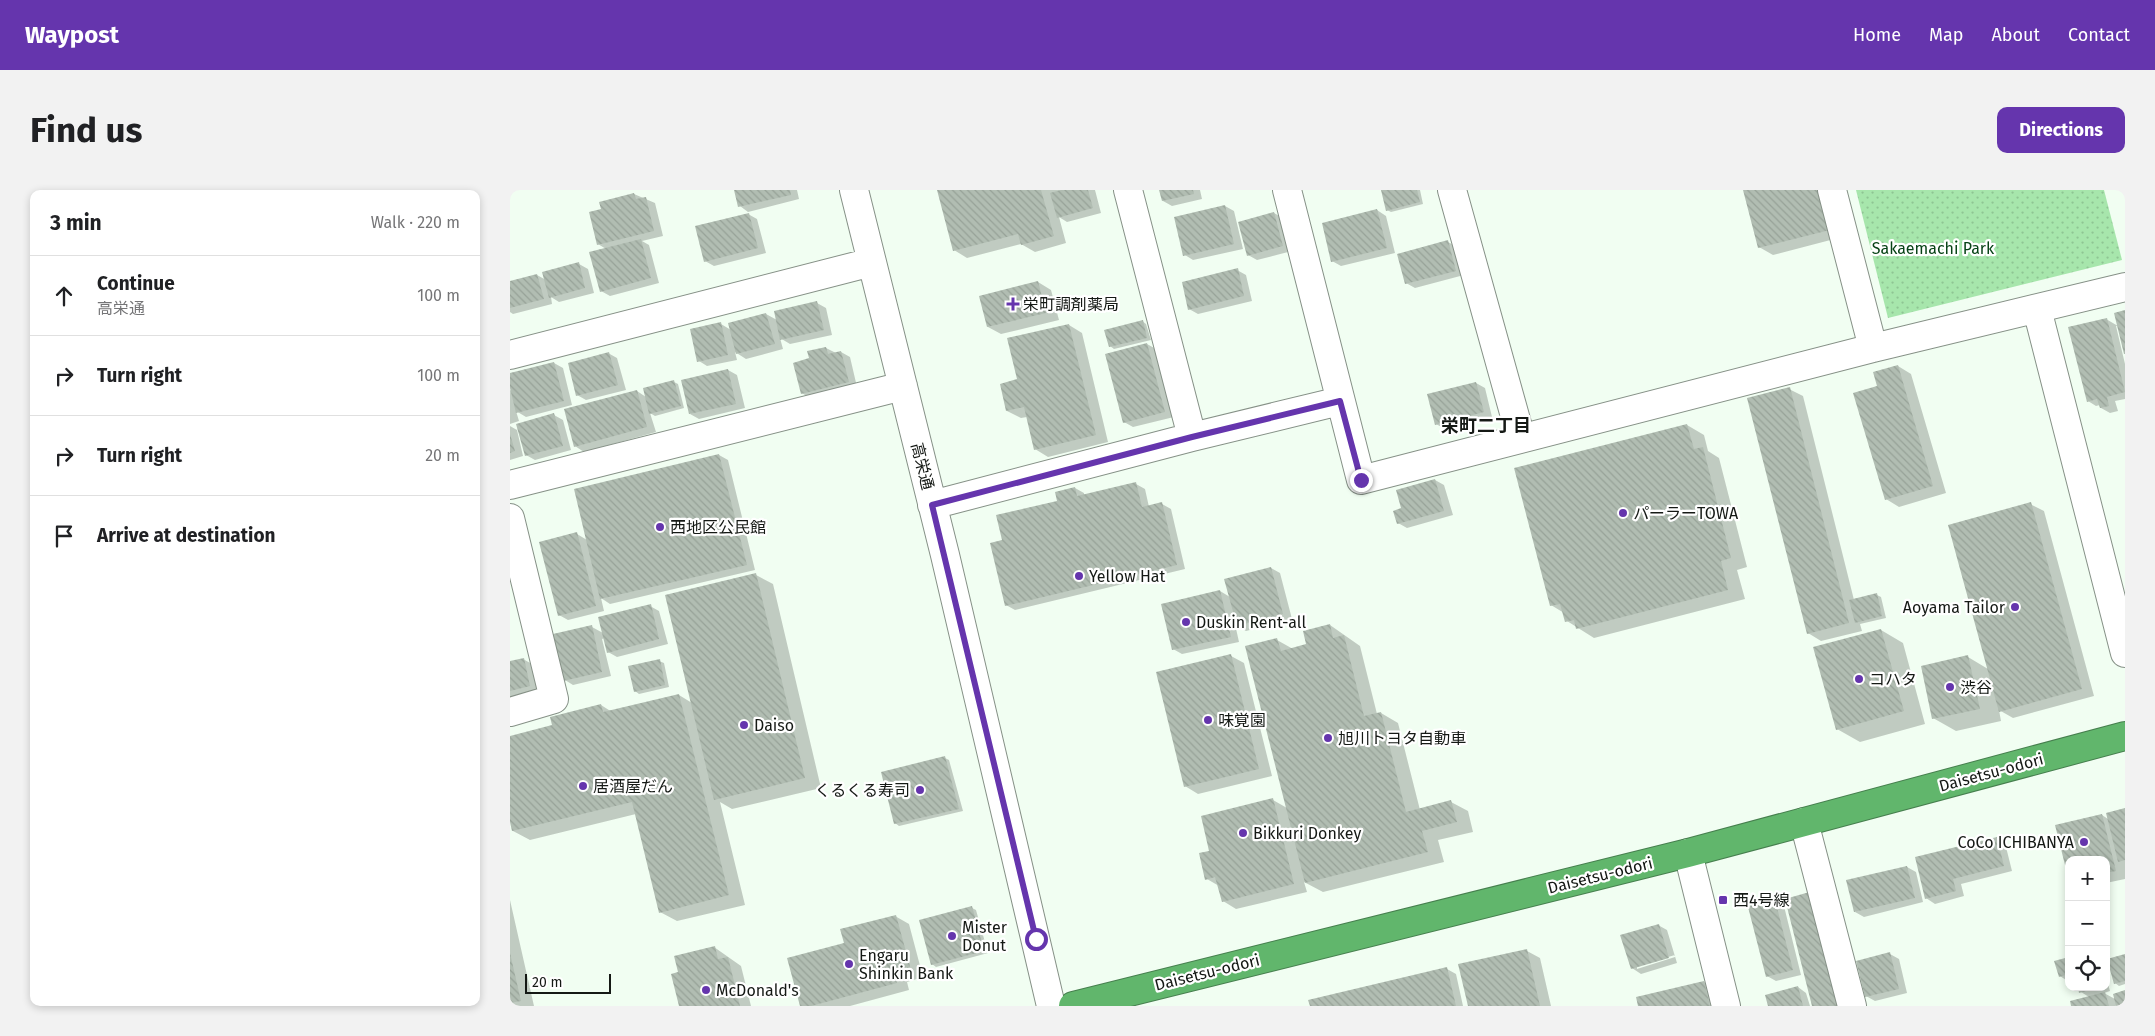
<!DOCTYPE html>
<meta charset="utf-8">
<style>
:root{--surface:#fff;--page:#f2f2f2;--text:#202124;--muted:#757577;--line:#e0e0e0;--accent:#6535ad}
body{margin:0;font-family:"Fira Sans","Noto Sans JP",sans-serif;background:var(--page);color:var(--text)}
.controls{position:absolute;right:15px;bottom:15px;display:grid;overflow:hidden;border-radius:10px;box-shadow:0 2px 8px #0003}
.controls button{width:45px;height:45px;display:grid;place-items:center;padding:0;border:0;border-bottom:1px solid var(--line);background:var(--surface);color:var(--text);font:25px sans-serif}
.scale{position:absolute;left:15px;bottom:12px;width:86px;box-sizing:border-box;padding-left:5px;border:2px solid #151915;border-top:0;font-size:14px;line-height:18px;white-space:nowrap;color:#151915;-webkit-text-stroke:4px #fff;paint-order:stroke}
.stop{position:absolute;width:15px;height:15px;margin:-11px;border:4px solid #6535ad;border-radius:50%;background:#fff}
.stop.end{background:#6535ad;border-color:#fff;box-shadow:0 1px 5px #0008}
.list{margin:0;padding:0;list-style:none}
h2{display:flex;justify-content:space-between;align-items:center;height:65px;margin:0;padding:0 20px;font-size:21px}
h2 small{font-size:16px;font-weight:400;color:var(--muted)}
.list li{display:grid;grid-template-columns:32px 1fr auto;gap:15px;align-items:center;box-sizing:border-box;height:80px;padding:0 20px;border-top:1px solid var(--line)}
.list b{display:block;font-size:19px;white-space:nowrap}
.list p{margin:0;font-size:16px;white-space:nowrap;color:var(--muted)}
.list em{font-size:16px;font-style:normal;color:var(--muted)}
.icon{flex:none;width:28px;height:28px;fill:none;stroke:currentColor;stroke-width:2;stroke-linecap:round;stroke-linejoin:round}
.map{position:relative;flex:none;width:1615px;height:816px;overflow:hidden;border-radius:10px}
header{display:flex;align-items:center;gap:30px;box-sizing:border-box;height:70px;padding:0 25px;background:var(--accent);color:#fff}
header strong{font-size:24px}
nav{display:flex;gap:28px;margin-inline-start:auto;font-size:18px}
.intro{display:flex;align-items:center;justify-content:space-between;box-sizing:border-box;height:120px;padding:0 30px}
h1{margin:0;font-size:35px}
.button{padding:12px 22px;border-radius:10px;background:var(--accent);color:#fff;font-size:18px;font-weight:700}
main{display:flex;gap:30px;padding:0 30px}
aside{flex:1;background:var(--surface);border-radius:10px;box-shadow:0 2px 8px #0003}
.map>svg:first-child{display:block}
.grass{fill:url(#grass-dots)}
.shadow{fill:#0003;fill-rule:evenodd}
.building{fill:url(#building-back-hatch)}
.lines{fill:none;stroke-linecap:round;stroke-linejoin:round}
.minor-casing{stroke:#869187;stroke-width:30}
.highway-casing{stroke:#467f4e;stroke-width:30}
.minor{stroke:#fff;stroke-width:28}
.highway{stroke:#61b66c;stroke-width:28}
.route{stroke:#6535ad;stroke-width:6}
.poi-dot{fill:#6535ad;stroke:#fff;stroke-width:2}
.labels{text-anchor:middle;stroke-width:4.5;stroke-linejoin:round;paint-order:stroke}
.park-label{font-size:16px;fill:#074316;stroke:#fff}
.poi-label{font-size:16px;fill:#151915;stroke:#fff;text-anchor:start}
.street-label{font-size:16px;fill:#151915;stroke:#fff}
.neighbourhood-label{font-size:18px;font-weight:bold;fill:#151915;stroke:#fff}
</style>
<header>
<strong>Waypost</strong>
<nav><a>Home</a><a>Map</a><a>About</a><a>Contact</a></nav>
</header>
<div class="intro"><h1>Find us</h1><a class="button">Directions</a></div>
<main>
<aside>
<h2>3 min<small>Walk · 220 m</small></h2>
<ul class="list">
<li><svg class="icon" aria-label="ahead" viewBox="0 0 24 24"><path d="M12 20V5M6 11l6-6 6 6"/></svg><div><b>Continue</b><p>高栄通</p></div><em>100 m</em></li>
<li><svg class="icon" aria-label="right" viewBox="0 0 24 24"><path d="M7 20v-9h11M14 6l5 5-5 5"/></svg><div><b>Turn right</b></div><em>100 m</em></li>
<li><svg class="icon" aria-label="right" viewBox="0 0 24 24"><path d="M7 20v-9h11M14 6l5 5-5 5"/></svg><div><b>Turn right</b></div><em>20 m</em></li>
<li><svg class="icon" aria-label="arrive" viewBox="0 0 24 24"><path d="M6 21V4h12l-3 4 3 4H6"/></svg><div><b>Arrive at destination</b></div></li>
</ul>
</aside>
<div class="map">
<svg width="1615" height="816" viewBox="0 0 1615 816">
<defs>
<pattern id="grass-dots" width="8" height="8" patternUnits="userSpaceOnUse" patternTransform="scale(1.25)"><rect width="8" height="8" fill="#a7e6ac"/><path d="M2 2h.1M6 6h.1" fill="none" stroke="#8fc593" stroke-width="1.8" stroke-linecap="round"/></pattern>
<pattern id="building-back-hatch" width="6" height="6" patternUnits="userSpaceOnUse" patternTransform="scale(1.25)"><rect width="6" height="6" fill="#b1bdb2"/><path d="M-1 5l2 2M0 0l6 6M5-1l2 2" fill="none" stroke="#97a298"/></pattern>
</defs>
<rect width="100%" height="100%" fill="#f1fef2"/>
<path class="grass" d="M1346,0H1594L1612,70L1378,128Z"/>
<path class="shadow" d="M226,0H287L289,9L238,22L230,16Z
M428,0H585L591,23L557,32L549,27L556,53L525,62L511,54L457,68L444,60Z
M651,0H690L692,9L662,16L653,11Z
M872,0H910L913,14L881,22L877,20Z
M1235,0L1332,47L1263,65L1249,57Z
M124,4L145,13L153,46L132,51L139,55L149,93L100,106L91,101L96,59L88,54L92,20Z
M715,16L724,21L733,59L683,70L675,65Z
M867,20L876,26L885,63L831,76L822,71Z
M764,23L773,28L782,61L747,70L738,65Z
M238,24L247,29L256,63L204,76L195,71Z
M938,52L947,57L954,85L905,98L896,93Z
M69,74L78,79L84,103L49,112L41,107L42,114L3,124L0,122V92L27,85L36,90Z
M727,80L736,85L742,111L688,124L679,119Z
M528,92L541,100L549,130L491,144L478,137L471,106Z
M307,113L316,118L322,145L280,154L270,148L273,159L236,169L225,162L227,170L197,176L189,171L211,134L221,140L256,124L267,130Z
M1596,129L1608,136H1606L1615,174V209L1605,211L1608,221L1600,223L1591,218L1590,215L1586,216L1578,211Z
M632,131L636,134L641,150L604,159L600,156Z
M559,135L572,143L598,252L538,267L525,259L517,227L511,228L497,221L509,190Z
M637,154L646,159L664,227L623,237L614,232Z
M316,158L326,163L331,162L340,167L347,197L301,209L292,203L301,169Z
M98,163L107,168L116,200L76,210L67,205Z
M44,173L53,178L62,215L16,227L6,221L9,231L0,234V200L2,201L0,185Z
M1388,176L1401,184L1436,303L1389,317L1376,309L1369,197Z
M218,180L227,185L235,218L189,229L180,224Z
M164,192L168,194L174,218L145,226L140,223L146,242L74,262L65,256L127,201L136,207Z
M966,193L975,198L982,227L935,239L926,234Z
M1279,199L1293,206L1344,410L1367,405L1371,407L1376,428L1350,434L1352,441L1311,451L1298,443Z
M44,225L53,230L61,260L25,270L16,265Z
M1177,235L1194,245L1198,261L1209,268L1237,377L1227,380L1235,409L1084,448L1057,431L1054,423L1041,415Z
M0,236L7,240L13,266L0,270Z
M209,265L218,270L245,380L100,414L91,408L94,421L58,430L49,425L67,344L77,350Z
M925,290L934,295L943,325L897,338L888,333L893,319Z
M626,294L635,299L639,317L652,314L661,319L675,379L505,420L496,415L494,351L565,298L574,303V306Z
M1520,314L1534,321L1584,506L1503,528L1489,520L1491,531L1446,541L1423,528L1458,467L1478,479Z
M761,378L770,383L782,429L736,441L725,434L729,452L672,464L663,459L710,401L720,407Z
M246,385L263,394L311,598L222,619L210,612L235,715L167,731L150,722L126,624L20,650L3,641L0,627V547L43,536L91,515L102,522L169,505L182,513Z
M140,416L149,421L158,454L107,467L98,462L95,448L92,449L101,486L63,495L55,490L82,437L93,443Z
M820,435L850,456L867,524L871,523L888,533L910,620L941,612L958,621L963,642L928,650L934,672L813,702L794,692L797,702L726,719L713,711L709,696L697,689L701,662L763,610L777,618L767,450L783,459L797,455Z
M1371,440L1393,453L1415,534L1350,552L1327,539Z
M721,466L734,473L762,586L688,604L675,596Z
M13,469L22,474L29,501L0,507V473Z
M149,471L154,473L159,497L129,504L125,501Z
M435,568L439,570L453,621L389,636L385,633Z
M1615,619V689L1596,693V670H1559V685L1547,636L1592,625L1598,629Z
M1486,648L1495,653L1502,681L1451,694L1454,706L1425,714L1416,708Z
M1397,677L1406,682L1413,712L1354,727L1345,722Z
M1264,707L1273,712L1291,785L1266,791L1257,786Z
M0,710L24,816H0Z
M462,718L466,720L478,763L426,777L422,774Z
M385,726L399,734L413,787L397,792L399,800L340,816H291L336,754Z
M1148,735L1157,740L1167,773L1131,784L1122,778ZM1165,765V767L1127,779V776Z
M204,757L231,776L241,816H171L169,783Z
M1017,761L1030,768L1041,816H959Z
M1380,764L1389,769L1397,803L1365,811L1356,806Z
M1615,765V794L1609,796L1605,793Z
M1559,768V792L1550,786Z
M937,779L946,784L953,816H801Z
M1596,787L1600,801L1594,803L1605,809L1615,802V816H1562L1579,807L1571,802L1569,797H1596Z
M1194,792L1203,797L1207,816H1130Z
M1288,797L1296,803L1300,816H1259Z"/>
<path class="building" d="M224,0H280L281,5L228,17Z
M427,0H531L544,46L511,55L508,44L443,61Z
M551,0H578L583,18L547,28L540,3Z
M649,0H683L684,4L652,11Z
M871,0H907L910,12L876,21Z
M1233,0H1310L1320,40L1248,58Z
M124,3L126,9L136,7L144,41L87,55L79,22L91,19L89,12Z
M715,15L724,54L673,66L664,27Z
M867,19L877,58L821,72L812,33Z
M764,22L773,56L737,66L728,32Z
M239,23L248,58L194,72L185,36Z
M131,49L141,88L90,102L79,62Z
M938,50L946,81L895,94L887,64Z
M69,72L75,98L39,108L32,82Z
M728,78L734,106L678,120L672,92Z
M27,84L34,109L0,118V91Z
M528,91L536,123L477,137L469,106Z
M307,111L314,140L270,150L264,121Z
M1615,120V164H1614L1604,123Z
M256,123L265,154L226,164L218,133Z
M1597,128L1615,202L1597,207L1599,216L1590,218L1587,209L1577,212L1558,137Z
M633,130L637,148L599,157L594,140Z
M211,132L218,165L187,172L180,139Z
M559,134L586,245L524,260L514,217L496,221L490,194L507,189L497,148Z
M637,153L655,222L613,233L595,164Z
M316,157L318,164L331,161L339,192L291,204L283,173L299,168L297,161Z
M99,162L108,195L66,206L58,173Z
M44,172L54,211L6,223L0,198V183Z
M1388,175L1423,296L1375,310L1343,203L1367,196L1363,182Z
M218,179L226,214L179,224L171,190Z
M164,190L171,216L139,224L133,198Z
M966,192L974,222L925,235L917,204Z
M1280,197L1339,433L1297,444L1237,208Z
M127,200L137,237L64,257L54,219Z
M44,223L53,256L15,266L6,234Z
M1177,234L1184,259L1193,257L1221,368L1211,371L1218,400L1066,439L1064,430L1055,432L1050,414L1040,416L1004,278Z
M0,244L5,261L0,263Z
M209,264L237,375L90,409L64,299Z
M925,289L934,321L887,334L883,321L891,318L886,300Z
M626,292L632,317L652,312L667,375L495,416L480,353L492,350L486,325L547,311L545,302L565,297L567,306Z
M1521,312L1572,499L1489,522L1438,335Z
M67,342L86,416L48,426L29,352Z
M761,377L773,424L727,436L714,389Z
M246,383L295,588L204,610L155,405Z
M710,400L721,447L662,460L651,414Z
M1367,403L1372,426L1345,433L1339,410Z
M141,414L149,449L97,463L88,427Z
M820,434L823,448L834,445L854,526L871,522L896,622L941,610L947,632L912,641L918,662L795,693L735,456L767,448L771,461L796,454L793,441Z
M82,435L92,482L53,491L43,444Z
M1371,439L1394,521L1326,540L1303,457Z
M721,464L749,579L674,597L646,482Z
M1458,465L1470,519L1422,529L1411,476Z
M14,468L20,496L0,501V471Z
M150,469L155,495L124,502L118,476Z
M169,504L219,705L149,723L122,612L2,641L0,632V546L42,535L40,527L91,514L93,522Z
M435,566L449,619L384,634L371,582Z
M763,608L784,694L712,712L705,687L695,690L689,663L699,661L691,626Z
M1615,618V670L1608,672L1596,623Z
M1592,624L1606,681L1596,683V670H1559L1558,687L1545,635Z
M1487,647L1494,676L1443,689L1446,701L1415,709L1405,667Z
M1397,676L1405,708L1344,722L1336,690Z
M1303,701L1332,816H1302L1275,709Z
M1264,706L1283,780L1256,787L1237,713Z
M462,716L474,761L421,775L409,730Z
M386,725L401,780L384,785L387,793L301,816H290L277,768L334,753L330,739Z
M1149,734L1159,768L1121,779L1110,745Z
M205,756L208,769L218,767L230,816H169L161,784L168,782L164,766Z
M1017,759L1030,816H958L948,774Z
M1380,762L1389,799L1355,807L1346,771Z
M0,763L11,811L0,813Z
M1615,764V791L1604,794L1597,769Z
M1559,767V784L1549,787L1544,771Z
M937,777L946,816H800L798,810Z
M1194,791L1200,816H1128L1126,807Z
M1288,796L1293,816H1258L1255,805Z
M1568,797H1586L1587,798L1569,803Z
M1615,800V816H1606L1603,804Z
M1595,802L1599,816H1561L1560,811Z"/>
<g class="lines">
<g class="minor-casing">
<path id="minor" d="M344,0L435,365L541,816
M618,0L682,247
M777,0L851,290L1363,158L1615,97
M942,0L1011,248
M1322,0L1363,158
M1527,119L1615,463
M0,165L362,72
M0,295L393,196
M422,315L682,247L830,211
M0,328L44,509L0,522
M1294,632L1342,816
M1178,663L1216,816"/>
</g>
<g class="highway-casing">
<path id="highway" d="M563,816L1178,663L1615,546"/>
</g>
<use href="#minor" class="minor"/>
<use href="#highway" class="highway"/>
</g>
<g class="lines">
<path class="route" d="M526,749L422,315L682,247L830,211L851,290"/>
</g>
<g class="poi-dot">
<path d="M500.5 106.5h5v5h5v5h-5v5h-5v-5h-5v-5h5z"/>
<circle cx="1113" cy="323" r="5"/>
<circle cx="150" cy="337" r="5"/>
<circle cx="569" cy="386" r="5"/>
<circle cx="1505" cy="417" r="5"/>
<circle cx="676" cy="432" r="5"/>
<circle cx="1349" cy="489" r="5"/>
<circle cx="1440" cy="497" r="5"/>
<circle cx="698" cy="530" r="5"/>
<circle cx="234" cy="535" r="5"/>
<circle cx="818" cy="548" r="5"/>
<circle cx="73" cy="596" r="5"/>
<circle cx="410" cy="600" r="5"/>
<circle cx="733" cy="643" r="5"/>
<circle cx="1574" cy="652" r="5"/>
<rect x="1208" y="705" width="10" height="10" rx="2.5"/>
<circle cx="442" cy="746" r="5"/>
<circle cx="339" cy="774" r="5"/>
<circle cx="196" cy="800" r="5"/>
</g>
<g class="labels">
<g class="park-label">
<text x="1423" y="64">Sakaemachi Park</text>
</g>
<g class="poi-label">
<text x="513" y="120">栄町調剤薬局</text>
<text x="1123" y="329">パーラーTOWA</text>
<text x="160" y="343">西地区公民館</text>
<text x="579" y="392">Yellow Hat</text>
<text x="1495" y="423" text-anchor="end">Aoyama Tailor</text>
<text x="686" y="438">Duskin Rent-all</text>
<text x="1359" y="495">コハタ</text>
<text x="1450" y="503">渋谷</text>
<text x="708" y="536">味覚園</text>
<text x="244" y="541">Daiso</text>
<text x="828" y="554">旭川トヨタ自動車</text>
<text x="83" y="602">居酒屋だん</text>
<text x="400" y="606" text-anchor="end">くるくる寿司</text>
<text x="743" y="649">Bikkuri Donkey</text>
<text x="1564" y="658" text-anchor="end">CoCo ICHIBANYA</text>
<text x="1223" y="716">西4号線</text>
<text x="452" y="743">Mister<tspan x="452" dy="18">Donut</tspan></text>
<text x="349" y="771">Engaru<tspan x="349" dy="18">Shinkin Bank</tspan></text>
<text x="206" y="806">McDonald's</text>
</g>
<g class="street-label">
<text transform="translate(413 276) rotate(76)" y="6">高栄通</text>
<text transform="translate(1481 582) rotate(-15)" y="6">Daisetsu-odori</text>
<text transform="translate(1090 685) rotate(-14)" y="6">Daisetsu-odori</text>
<text transform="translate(697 782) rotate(-14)" y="6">Daisetsu-odori</text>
</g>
<g class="neighbourhood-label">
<text x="976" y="242">栄町二丁目</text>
</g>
</g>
</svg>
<div class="controls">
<button>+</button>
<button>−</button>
<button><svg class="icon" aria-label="locate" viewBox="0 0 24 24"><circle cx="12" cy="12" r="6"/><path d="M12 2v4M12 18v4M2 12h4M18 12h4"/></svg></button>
</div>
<div class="scale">20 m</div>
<div class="stop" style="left:526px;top:749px"></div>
<div class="stop end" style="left:851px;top:290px"></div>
</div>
</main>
